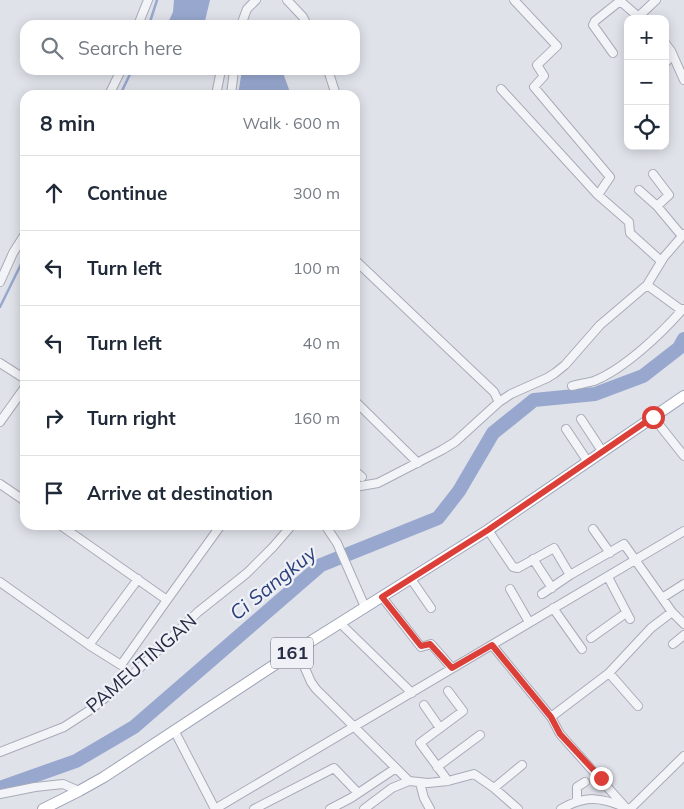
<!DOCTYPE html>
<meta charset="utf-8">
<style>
:root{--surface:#fff;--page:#f2f2f3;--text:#1f2937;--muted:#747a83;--line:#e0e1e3}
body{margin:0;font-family:Mulish,sans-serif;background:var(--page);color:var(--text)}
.controls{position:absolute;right:15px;top:15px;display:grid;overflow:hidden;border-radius:10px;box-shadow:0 2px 12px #0003}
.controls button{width:45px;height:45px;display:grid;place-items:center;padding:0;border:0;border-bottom:1px solid var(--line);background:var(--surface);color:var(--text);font:25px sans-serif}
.stop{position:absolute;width:15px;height:15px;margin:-11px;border:4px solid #dc3e38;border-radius:50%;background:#fff}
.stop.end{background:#dc3e38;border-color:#fff;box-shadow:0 1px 5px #0008}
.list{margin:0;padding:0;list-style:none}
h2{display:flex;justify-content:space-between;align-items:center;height:65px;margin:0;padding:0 20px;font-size:21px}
h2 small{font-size:16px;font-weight:400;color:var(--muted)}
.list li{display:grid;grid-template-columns:32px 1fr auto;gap:15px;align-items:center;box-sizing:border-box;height:75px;padding:0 20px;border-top:1px solid var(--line)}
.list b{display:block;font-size:19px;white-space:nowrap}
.list em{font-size:16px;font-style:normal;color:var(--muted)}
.icon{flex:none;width:28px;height:28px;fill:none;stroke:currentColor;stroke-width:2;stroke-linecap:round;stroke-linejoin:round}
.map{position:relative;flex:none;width:684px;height:809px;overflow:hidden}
.search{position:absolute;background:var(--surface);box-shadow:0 2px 12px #0003;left:20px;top:20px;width:340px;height:55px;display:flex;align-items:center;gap:12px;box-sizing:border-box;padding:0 18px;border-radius:15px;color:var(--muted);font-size:19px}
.panel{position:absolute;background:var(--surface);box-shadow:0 2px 12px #0003;left:20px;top:90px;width:340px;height:440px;border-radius:15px}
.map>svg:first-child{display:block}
.water{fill:#97a7ce}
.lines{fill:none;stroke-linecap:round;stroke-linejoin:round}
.stream{stroke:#97a7ce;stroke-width:2.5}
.river{stroke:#97a7ce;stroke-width:14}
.minor-casing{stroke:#a8abb8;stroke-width:10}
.major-casing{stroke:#9ea3b7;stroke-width:12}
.minor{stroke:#f3f4f8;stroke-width:8}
.major{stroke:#fff;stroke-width:10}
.route{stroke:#dc3e38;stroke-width:6}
.labels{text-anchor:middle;stroke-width:4.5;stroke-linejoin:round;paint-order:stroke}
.shield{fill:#eff1f7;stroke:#626779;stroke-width:1}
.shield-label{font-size:18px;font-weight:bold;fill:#262c43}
.street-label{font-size:19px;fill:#262c43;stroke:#eff1f7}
.water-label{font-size:20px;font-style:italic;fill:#2c417c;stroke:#eff1f7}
</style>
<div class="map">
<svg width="684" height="809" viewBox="0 0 684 809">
<rect width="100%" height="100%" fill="#e0e2ea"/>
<path class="water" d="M174,0H210L204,25H167L173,12Z
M242,70H282L291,95H238Z"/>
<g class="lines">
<path class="stream" d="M149,25L157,0
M120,95L132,70
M0,307L25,256"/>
<path class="river" d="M0,788L76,761L134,727L321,565L438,518L459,491L493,433L534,400L595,394L643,376L679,348L684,339"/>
<g class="minor-casing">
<path id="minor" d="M287,0L303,17L307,25
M514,0L557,46L537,65L544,76L534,87L610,177L598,195
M619,0L641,19
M638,17L656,0
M138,25L148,0
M241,25L247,9L256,0
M665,43L671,51L684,80
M613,53L593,25L595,21L620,1
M665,63L673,55
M328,70L336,95
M501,89L598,195L629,222L630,233L661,261
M109,95L121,70
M216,95L221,70
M231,95L234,70
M653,174L669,195L657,206L682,236
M639,190L657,206
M355,260L494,392L499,402
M0,282L13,253L25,234
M647,285L680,309H684
M0,363L25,379
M572,386C579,384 587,383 594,381C624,369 661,334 682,310
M355,401L418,463
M653,417L684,456
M581,419L602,451
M0,422L25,387
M566,429L588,462
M355,471L362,477
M0,484L25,501
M355,487L378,483L442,450L455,442L499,402L511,394L547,378L555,373L565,365L600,325L647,285L664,257L684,234
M60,525L167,600L221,525
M325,525L337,543L365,607
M593,529L610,553
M488,530L513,567L518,568L554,548L570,575L624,544L672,612L684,624
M533,559L552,588
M608,577L630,619
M411,579L431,608
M0,582L89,645L121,665L167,600
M510,589L529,622
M542,594L570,575
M382,597L421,647L431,644L452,668
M662,598L684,584
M553,608L582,649
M340,623L412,693
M591,638L626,613
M673,644L684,635
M89,645L138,579
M492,645L551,717L560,734L626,808
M297,650L311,682L316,689L409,781L428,783L448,781L474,774L494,788L518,809
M609,673L638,706
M448,691L463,711L420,743L448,781
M424,705L440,728
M551,717L609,673L651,628L672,612
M174,730L215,809
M0,752L64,727L90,710L126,681L198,612L247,573L273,547L292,525
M437,767L480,735
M420,783L424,798L430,809
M494,788L522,765
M0,794L35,787L63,784L79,791
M577,800V787L585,782
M215,809L684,531
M254,809L334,768L358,793
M330,809L351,798L396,768
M364,809L392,788L409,781
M561,809C586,795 600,797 627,808
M630,809L684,756"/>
</g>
<g class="major-casing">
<path id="major" d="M43,809L79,791L104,777L297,650L488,530L684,396"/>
</g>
<use href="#minor" class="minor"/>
<use href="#major" class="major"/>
</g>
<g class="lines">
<path class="route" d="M601,778L560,734L551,717L492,645L452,668L430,644L421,646L382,597L488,530L653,417"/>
</g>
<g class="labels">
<rect class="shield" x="271" y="637.5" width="42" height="31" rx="4"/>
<g class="shield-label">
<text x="292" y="659">161</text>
</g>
<g class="street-label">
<text transform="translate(141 663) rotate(-41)" y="7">PAMEUTINGAN</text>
</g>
<g class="water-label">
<text transform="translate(273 583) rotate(-39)" y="7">Ci Sangkuy</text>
</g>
</g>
</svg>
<div class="controls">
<button>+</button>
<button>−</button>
<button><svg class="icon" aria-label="locate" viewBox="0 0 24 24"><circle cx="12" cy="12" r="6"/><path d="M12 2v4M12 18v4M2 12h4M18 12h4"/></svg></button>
</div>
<div class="stop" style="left:653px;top:417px"></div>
<div class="stop end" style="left:601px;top:778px"></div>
<div class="search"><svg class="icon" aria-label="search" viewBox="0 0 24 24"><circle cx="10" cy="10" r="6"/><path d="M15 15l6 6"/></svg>Search here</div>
<section class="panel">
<h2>8 min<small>Walk · 600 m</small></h2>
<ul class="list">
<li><svg class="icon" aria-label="ahead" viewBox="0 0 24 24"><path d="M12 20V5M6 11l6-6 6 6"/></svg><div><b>Continue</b></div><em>300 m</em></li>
<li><svg class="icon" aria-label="left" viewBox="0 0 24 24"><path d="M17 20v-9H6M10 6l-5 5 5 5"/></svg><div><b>Turn left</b></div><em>100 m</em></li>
<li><svg class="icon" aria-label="left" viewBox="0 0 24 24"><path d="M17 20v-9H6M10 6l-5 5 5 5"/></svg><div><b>Turn left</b></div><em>40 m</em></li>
<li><svg class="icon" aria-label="right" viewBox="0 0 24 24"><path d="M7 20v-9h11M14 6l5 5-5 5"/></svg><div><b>Turn right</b></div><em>160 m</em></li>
<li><svg class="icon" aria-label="arrive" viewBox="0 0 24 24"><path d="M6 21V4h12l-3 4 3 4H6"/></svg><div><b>Arrive at destination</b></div></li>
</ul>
</section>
</div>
